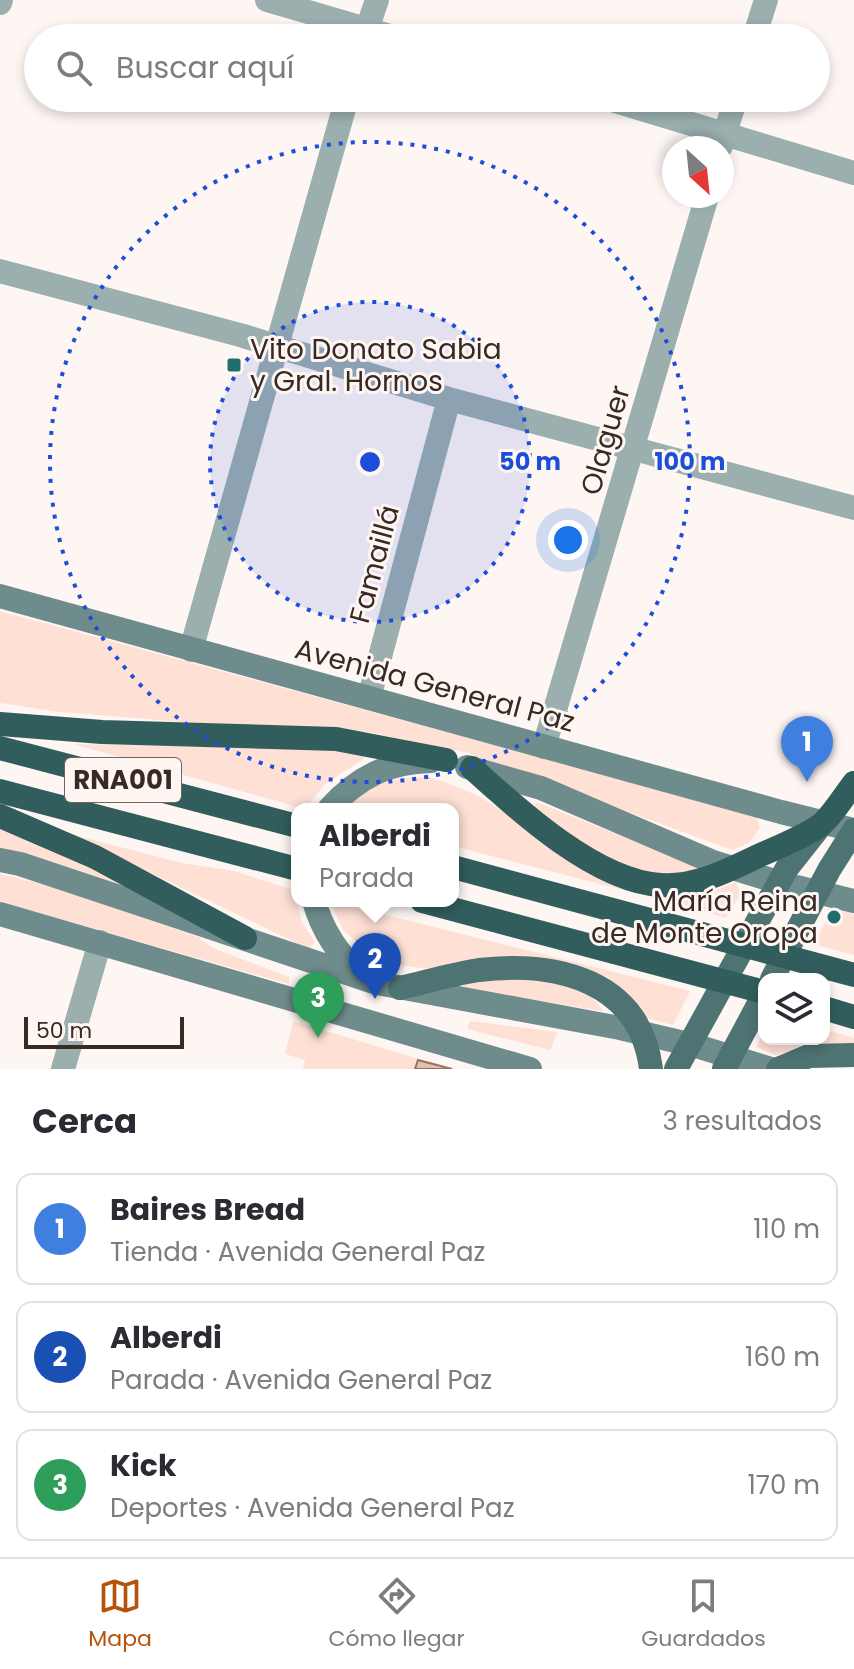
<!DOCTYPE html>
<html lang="es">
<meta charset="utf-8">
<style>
:root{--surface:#fff;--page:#f2f2f3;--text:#2b2b33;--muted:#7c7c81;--line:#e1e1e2;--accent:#b45309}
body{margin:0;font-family:Poppins,sans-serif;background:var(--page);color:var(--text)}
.controls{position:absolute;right:24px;bottom:24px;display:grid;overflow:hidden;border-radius:16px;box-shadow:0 4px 12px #0003}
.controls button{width:72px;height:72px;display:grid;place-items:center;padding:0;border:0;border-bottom:2px solid var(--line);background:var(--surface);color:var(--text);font:40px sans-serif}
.compass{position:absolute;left:662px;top:136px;width:72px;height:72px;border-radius:50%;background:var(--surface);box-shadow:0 4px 12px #0003;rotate:153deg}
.scale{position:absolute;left:24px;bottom:20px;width:160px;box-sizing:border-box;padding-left:8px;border:4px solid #382923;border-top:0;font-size:22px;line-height:28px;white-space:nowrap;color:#382923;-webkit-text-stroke:6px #fef6f3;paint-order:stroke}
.you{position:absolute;left:568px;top:540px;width:28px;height:28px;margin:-20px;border:6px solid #fff;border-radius:50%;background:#1a73e8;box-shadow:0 0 0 12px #1a73e833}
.badge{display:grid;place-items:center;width:52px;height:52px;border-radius:50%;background:var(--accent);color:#fff;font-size:26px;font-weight:700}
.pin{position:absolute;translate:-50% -66px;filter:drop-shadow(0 2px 4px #0008)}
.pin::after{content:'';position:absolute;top:42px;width:28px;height:24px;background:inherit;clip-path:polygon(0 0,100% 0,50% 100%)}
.popup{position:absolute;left:291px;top:803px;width:168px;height:104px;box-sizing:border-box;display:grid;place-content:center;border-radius:16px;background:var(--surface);filter:drop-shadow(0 2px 6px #0005);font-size:26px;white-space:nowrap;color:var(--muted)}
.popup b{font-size:30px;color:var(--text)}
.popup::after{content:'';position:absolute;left:50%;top:100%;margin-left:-16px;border:16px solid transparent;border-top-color:var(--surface)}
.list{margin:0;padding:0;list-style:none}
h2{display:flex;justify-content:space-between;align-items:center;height:104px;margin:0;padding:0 32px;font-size:34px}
h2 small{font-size:26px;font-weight:400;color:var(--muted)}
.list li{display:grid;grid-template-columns:52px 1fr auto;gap:24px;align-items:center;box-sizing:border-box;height:112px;margin:0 16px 16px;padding:0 16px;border:2px solid var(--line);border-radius:16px}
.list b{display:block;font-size:30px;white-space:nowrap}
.list p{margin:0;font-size:26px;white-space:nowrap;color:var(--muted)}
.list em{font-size:26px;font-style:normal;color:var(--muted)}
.icon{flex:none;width:44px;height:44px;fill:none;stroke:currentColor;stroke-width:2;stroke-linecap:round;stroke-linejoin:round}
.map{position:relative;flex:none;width:854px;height:1069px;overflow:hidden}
.search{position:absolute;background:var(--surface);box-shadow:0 4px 12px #0003;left:24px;right:24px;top:24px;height:88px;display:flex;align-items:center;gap:20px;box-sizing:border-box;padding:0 28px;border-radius:44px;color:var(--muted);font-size:30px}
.sheet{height:488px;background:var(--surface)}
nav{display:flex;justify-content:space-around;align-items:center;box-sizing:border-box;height:112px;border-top:2px solid var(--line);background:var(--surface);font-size:22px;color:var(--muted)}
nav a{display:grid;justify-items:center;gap:4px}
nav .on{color:var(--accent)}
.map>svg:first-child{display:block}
.green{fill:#fee0d5}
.building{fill:#e4bdaf;stroke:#967265;stroke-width:2}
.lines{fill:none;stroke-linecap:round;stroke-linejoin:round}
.street{stroke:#9bafaf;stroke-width:24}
.secondary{stroke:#6e8c8c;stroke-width:24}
.primary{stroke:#4e7373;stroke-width:24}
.highway{stroke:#315d5d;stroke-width:24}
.ring{fill:none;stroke:#1d4ed8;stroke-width:4;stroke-dasharray:4 8}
.poi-dot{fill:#216d6d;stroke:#fef6f3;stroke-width:3}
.labels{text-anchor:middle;stroke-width:6;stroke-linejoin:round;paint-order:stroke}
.shield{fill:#fef6f3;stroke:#736661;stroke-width:2}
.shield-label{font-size:26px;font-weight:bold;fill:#382923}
.poi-label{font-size:28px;fill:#382923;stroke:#fef6f3;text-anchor:start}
.street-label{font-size:28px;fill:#382923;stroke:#fef6f3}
.centre{fill:#1d4ed8;stroke:#fef6f3;stroke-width:4}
.ring-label{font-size:24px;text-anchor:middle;font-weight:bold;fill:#1d4ed8;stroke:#fef6f3;stroke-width:6;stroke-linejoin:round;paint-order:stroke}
</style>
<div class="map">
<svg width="854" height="1069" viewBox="0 0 854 1069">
<rect width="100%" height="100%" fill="#fef6f3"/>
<path class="green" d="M0,611L756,816L760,828L749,843L732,850L468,753L369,732L183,722L60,712L0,703Z
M73,744L324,749L363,753L364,759L325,784L305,809Z
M429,777C488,794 520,823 569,858C586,870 605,880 623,890L453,846V809H344C379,782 384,778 429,777Z
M536,802L703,868C640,889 581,843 534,808Z
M0,828L144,890L141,893L77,870L0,850Z
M70,834L182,863L234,871L293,890L302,922L315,942L309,949Z
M0,874L51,886L198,937L213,948L289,977V984L0,902Z
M736,882L741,893L726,918L653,896C687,898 706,896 736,882Z
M330,901L690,991L673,1025L646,1018L632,997L605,976L569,964L431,969L381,963L343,930Z
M833,909L854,914V955L813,944Z
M520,977C548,982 589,984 603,1011L463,989L464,984Z
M293,1021L452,1069H303L305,1060L285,1054Z
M470,1021L558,1032L550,1050L467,1029Z
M824,1029L854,1038V1047H804L776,1055L756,1047L764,1031V1039H824Z"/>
<path class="building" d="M418,1060L452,1069H415Z"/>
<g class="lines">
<path class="street" d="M267,0L397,38
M0,3L1,0
M364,38L377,0
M754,38L766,0
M605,98L854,173
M721,146L736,98
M0,271L240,335L449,399L854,508
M191,650L347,98
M369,698L449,399
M544,747L707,196
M63,1069L100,942"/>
<path class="secondary" d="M0,596L781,812L854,830
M467,767L541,788L713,862L784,884L854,901
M329,809C358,777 388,762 431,761
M0,860L20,864L377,983L620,1028L693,1045L771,1069
M314,901C323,933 338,952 360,976
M0,914L530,1069"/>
<path class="primary" d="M772,979L829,870L854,830
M400,988C426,982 453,974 479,970C556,961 640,980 651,1069
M676,1069L787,868L821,825
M724,1069L764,994
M778,1069L809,1056L854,1055"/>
<path class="highway" d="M0,724L102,732L336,739L446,760
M0,748L297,826
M472,768C518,810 597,882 661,885C694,887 725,872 754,858C771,850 812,834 824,822C835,811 844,796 854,783
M0,791L297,869
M0,816L95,857L245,938
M453,867L854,975
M422,901L764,992
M824,1008L854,1017"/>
</g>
<circle cx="370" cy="462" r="160" fill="#1d4ed8" fill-opacity=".12"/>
<g class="ring">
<circle cx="370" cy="462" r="160"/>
<circle cx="370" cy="462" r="320"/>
</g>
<g class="poi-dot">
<rect x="226" y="357" width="16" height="16" rx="4"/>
<circle cx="834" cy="917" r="8"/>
</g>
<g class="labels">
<rect class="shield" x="65" y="758" width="116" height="44" rx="6"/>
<g class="shield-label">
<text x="123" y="789">RNA001</text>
</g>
<g class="poi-label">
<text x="250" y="359">Vito Donato Sabia<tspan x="250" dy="32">y Gral. Hornos</tspan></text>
<text x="818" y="911" text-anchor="end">María Reina<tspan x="818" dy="32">de Monte Oropa</tspan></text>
</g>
<g class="street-label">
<text transform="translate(605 440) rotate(-74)" y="10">Olaguer</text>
<text transform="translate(374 564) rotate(-75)" y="10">Famaillá</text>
<text transform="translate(435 685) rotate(15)" y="10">Avenida General Paz</text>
</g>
</g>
<circle cx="370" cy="462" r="12" class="centre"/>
<g class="ring-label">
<text x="530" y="470">50 m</text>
<text x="690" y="470">100 m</text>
</g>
</svg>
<div class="controls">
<button><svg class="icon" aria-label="layers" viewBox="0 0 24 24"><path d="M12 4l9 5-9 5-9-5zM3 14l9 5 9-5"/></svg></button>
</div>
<svg class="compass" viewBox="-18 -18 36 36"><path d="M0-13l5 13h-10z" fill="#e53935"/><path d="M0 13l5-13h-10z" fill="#7c7c81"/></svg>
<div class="scale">50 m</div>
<div class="you"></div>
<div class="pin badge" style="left:807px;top:782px;background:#3f7fe0">1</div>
<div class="pin badge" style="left:375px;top:999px;background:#1a4fb4">2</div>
<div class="popup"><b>Alberdi</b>Parada</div>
<div class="pin badge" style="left:318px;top:1038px;background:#2e9e5b">3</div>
<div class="search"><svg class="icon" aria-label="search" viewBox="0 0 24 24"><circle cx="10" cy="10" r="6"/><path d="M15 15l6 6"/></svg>Buscar aquí</div>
</div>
<section class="sheet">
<h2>Cerca<small>3 resultados</small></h2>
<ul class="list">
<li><span class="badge" style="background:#3f7fe0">1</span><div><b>Baires Bread</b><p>Tienda · Avenida General Paz</p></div><em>110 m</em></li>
<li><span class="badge" style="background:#1a4fb4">2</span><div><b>Alberdi</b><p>Parada · Avenida General Paz</p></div><em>160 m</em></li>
<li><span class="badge" style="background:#2e9e5b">3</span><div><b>Kick</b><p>Deportes · Avenida General Paz</p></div><em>170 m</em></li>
</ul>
</section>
<nav>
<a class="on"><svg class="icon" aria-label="map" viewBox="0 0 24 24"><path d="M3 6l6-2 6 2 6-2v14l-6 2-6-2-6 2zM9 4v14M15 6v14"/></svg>Mapa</a>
<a><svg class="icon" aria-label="directions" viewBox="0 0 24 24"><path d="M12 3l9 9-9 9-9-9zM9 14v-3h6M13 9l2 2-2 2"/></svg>Cómo llegar</a>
<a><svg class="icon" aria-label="saved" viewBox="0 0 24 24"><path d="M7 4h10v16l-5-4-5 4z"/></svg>Guardados</a>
</nav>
